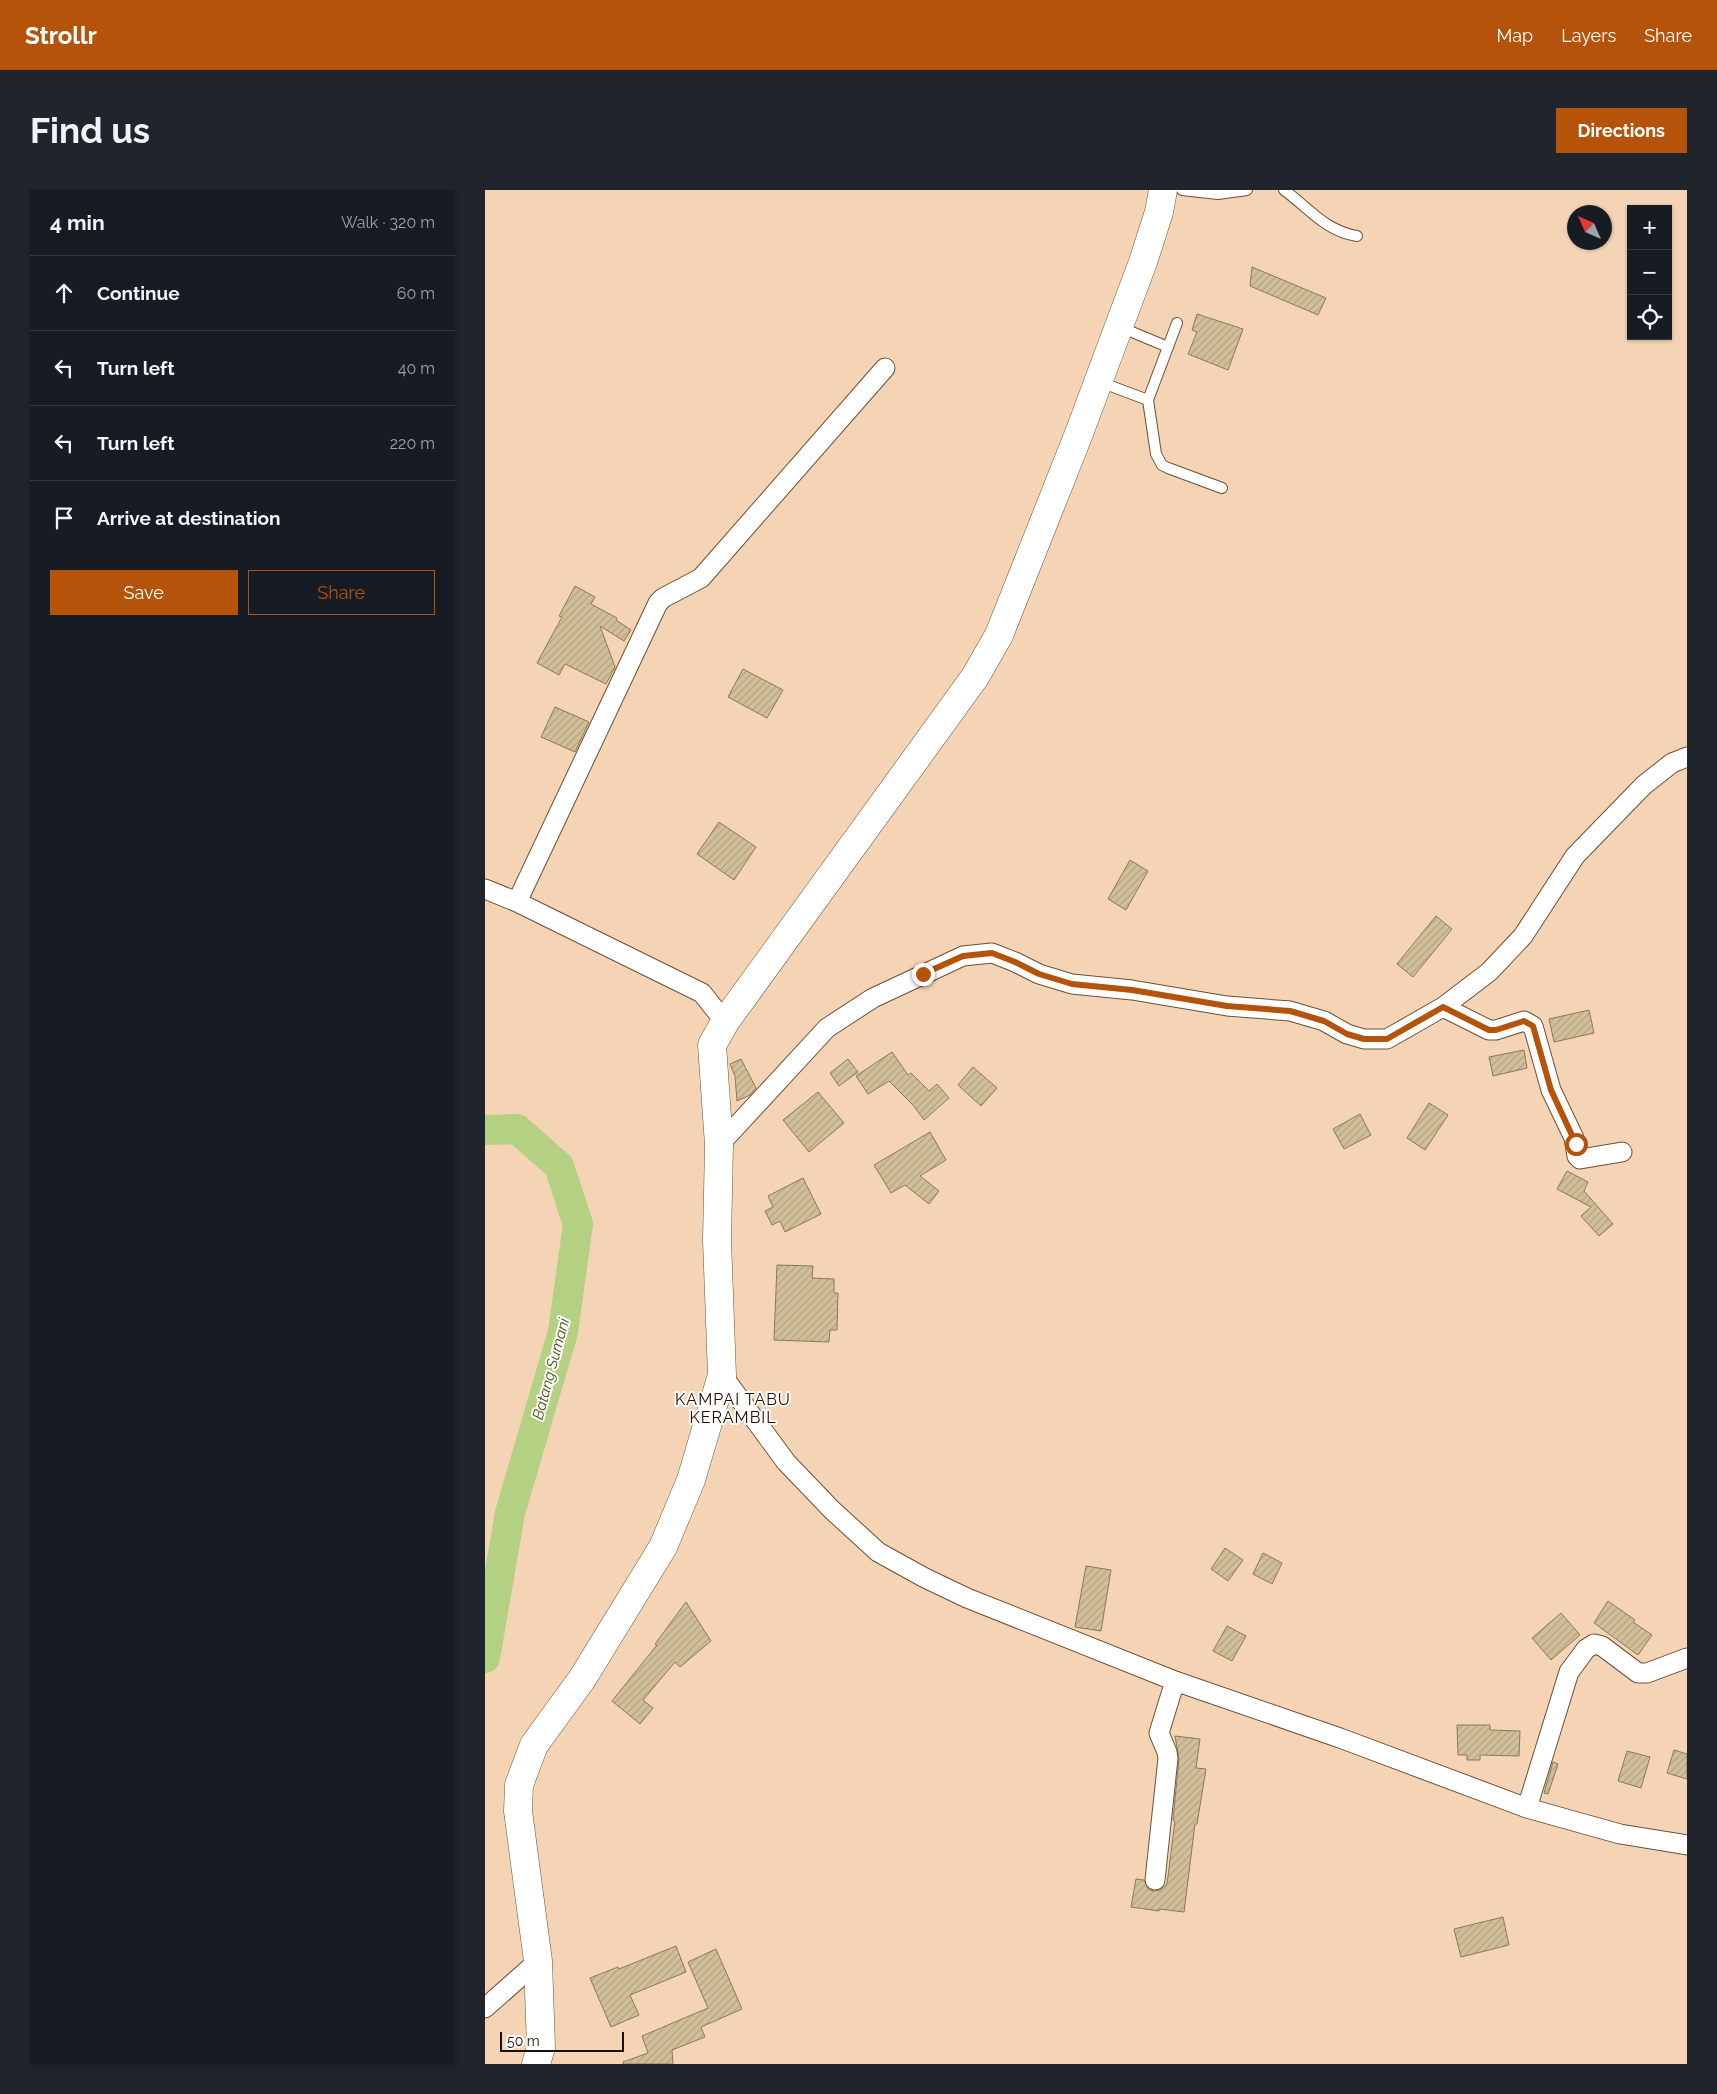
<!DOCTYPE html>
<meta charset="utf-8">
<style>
:root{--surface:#171b24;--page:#20242c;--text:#f1f3f6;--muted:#9ea1a6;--line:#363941;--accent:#b45309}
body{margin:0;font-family:Raleway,sans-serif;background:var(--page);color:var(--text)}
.controls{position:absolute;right:15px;top:15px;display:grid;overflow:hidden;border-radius:0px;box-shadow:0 1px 4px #0004}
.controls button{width:45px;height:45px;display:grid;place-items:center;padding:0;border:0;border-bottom:1px solid var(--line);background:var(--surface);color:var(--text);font:25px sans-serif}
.compass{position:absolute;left:1082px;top:15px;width:45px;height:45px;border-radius:50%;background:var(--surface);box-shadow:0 1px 4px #0004;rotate:315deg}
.scale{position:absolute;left:15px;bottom:12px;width:124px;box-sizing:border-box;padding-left:5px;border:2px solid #1b1005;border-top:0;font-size:14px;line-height:18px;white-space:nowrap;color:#1b1005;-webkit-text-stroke:4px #fefbf8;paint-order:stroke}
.stop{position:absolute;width:15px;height:15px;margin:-11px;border:4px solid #b45309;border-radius:50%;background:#fff}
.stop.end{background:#b45309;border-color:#fff;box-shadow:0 1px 5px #0008}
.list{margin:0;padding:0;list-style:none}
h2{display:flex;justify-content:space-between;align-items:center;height:65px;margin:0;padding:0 20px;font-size:21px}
h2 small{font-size:16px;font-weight:400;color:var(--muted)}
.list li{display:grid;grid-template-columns:32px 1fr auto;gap:15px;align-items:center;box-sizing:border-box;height:75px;padding:0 20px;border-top:1px solid var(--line)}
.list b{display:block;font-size:19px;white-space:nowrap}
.list em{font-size:16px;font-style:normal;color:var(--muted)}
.actions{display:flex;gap:10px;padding:15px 20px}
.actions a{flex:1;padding:11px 0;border:1px solid var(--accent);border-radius:0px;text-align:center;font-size:18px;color:var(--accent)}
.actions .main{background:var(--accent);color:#fff}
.icon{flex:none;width:28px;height:28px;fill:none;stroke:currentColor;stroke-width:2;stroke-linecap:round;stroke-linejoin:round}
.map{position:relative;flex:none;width:1202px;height:1874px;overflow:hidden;border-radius:0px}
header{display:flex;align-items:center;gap:30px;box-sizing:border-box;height:70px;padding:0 25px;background:var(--accent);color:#fff}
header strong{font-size:24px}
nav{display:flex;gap:28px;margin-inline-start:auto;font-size:18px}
.intro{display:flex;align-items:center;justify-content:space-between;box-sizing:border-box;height:120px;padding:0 30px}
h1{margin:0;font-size:35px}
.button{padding:12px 22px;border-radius:0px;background:var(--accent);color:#fff;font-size:18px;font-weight:700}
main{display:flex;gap:30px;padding:0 30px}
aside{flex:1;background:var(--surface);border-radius:0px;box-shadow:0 1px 4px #0004}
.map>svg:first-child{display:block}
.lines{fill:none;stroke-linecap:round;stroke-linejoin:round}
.river{stroke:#b4d083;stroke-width:30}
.building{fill:url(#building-hatch);stroke:#8a7955}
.service-casing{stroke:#6c5035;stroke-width:12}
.minor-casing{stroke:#6c5035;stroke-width:21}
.trunk-casing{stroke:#6c5035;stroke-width:29}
.service{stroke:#fff;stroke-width:10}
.minor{stroke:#fff;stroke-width:19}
.trunk{stroke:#fff;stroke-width:28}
.route{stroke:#b45309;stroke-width:6}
.labels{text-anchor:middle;stroke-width:4;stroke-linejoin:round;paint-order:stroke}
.water-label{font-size:15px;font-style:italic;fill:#3f5019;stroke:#fefbf8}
.quarter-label{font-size:16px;letter-spacing:1px;fill:#1b1005;stroke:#fefbf8}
</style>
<header>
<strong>Strollr</strong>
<nav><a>Map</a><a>Layers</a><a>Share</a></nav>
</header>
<div class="intro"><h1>Find us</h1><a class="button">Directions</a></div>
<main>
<aside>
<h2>4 min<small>Walk · 320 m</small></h2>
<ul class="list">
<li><svg class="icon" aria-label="ahead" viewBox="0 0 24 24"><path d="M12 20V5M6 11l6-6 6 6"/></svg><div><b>Continue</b></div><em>60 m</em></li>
<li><svg class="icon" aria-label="left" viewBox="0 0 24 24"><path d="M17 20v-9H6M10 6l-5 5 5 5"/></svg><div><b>Turn left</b></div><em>40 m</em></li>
<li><svg class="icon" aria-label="left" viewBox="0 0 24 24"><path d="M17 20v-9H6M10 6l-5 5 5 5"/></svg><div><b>Turn left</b></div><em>220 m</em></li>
<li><svg class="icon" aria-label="arrive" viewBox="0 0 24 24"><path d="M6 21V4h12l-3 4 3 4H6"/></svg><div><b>Arrive at destination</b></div></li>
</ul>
<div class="actions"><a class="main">Save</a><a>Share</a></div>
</aside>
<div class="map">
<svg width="1202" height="1874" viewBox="0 0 1202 1874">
<defs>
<pattern id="building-hatch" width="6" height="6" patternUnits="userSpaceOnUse" patternTransform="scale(1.25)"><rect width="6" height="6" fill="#d1bf99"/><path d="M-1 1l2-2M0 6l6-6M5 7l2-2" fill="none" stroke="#b3a382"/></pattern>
</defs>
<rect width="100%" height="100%" fill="#f5d4b5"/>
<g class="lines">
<path class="river" d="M0,940L32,939L74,976L93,1034L78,1142L25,1323L0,1468"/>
</g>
<path class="building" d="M767,77L841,108L833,125L765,96Z
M712,124L758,139L743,180L703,164L712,142L707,140Z
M90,396L110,407L106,414L132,428L131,430L146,440L139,451L115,436L130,477L121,494L80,474L74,485L52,473L77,427L74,426Z
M258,479L298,500L282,528L243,507Z
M70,517L104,532L90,562L56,547Z
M234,632L271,657L249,690L212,664Z
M645,670L663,681L641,720L623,709Z
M951,726L967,739L928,787L912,774Z
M1104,820L1109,843L1069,852L1064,829Z
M1039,860L1042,878L1008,886L1004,867Z
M407,862L423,885L426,883L444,901L452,894L464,908L439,930L428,915L404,891L383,904L371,886Z
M256,869L271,898L265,905L252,911L250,886L245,874Z
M363,869L373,882L354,896L345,883Z
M488,877L512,898L496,916L473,895Z
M333,902L359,933L324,962L298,930Z
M944,913L963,925L940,960L922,948Z
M875,924L886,945L859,959L848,939Z
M445,942L461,970L435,986L454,1001L444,1014L420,995L406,1003L389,975Z
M1082,981L1103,992L1099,1001L1128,1034L1114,1046L1096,1026L1106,1017L1072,999Z
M318,988L336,1024L300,1042L295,1031L287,1035L280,1021L288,1017L283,1006Z
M292,1075L328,1076L327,1088L349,1089V1103H353L352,1140H345L344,1152L289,1150Z
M740,1358L758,1370L743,1391L726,1379Z
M778,1363L797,1373L787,1394L768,1384Z
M601,1376L626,1380L616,1441L590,1437Z
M1123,1411L1150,1430L1148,1432L1167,1445L1153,1465L1109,1433Z
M201,1412L226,1451L195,1477L190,1472L158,1510L168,1518L155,1534L127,1511L172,1455L170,1454Z
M1076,1423L1095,1445L1066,1470L1047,1448Z
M742,1436L761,1446L747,1471L728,1461Z
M972,1535H1005V1540L1035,1541L1034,1566L995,1565V1570H982V1565H973Z
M690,1546L715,1549L711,1578L721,1579L712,1634H710L699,1722L674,1719V1721L646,1717L651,1689L659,1690L663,1699L668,1701L675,1700L682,1694L690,1631L688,1630L694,1569Z
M1189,1560L1202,1564V1589L1182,1583Z
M1142,1561L1165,1567L1156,1598L1133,1591Z
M1068,1572L1073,1574L1063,1604L1059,1603Z
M1018,1727L1024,1755L976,1767L969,1739Z
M191,1756L201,1782L145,1805L154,1825L126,1837L105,1788L133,1777L134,1779Z
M231,1759L257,1819L216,1837L220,1847L187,1860L188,1874H138V1872L163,1863L157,1846L223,1818L203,1772Z"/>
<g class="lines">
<g class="service-casing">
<path id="service" d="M697,0L733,4L762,0
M799,0C823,17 840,41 872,46
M692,133L663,210L671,264L677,275L683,278L737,298
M635,137L683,157
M615,192L663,210"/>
</g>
<g class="minor-casing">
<path id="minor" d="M0,699L32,712L217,803L240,832
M32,712L173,413L178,408L216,388L400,178
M958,817L1004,840H1011L1039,831L1048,836L1066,900L1089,948L1092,966L1095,969L1137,962
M234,955L342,838L388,808L478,766L507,763L530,772L554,784L587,794L647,800L742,816L805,821L839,831L862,844L879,849H902L958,817L1004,782L1038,746L1090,666L1159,595L1187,573L1202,567
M237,1185L301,1272L347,1320L393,1362L440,1388L482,1408L690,1491L855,1548L1042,1618L1135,1644L1202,1655
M1042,1618L1084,1482L1101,1459L1109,1454L1117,1456L1153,1483H1162L1202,1468
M670,1690L683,1568L682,1562L674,1543L690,1491
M0,1818L53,1771"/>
</g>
<g class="trunk-casing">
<path id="trunk" d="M51,1874L56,1857L53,1771L33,1621L34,1595L49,1555L97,1489L178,1357L206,1290L237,1185L232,1050L234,955L227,855L240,832L490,487L514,445L593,246L658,72L674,22L678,0"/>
</g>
<use href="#service" class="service"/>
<use href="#minor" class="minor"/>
<use href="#trunk" class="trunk"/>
</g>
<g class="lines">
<path class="route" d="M438,784L478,766L507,763L530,772L554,784L587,794L647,800L742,816L805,821L839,831L862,844L879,849H902L958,817L1004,840H1011L1039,831L1048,836L1066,900L1091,954"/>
</g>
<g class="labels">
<g class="water-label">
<text transform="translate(66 1179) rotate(-75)" y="5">Batang Sumani</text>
</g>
<g class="quarter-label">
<text x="248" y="1215">KAMPAI TABU<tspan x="248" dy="18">KERAMBIL</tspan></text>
</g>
</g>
</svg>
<div class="controls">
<button>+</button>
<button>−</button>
<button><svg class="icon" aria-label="locate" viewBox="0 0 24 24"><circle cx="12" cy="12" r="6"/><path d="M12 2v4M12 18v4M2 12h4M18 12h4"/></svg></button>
</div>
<svg class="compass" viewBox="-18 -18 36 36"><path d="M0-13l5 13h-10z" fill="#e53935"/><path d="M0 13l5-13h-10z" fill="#9ea1a6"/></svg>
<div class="scale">50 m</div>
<div class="stop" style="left:1091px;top:954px"></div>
<div class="stop end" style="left:438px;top:784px"></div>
</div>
</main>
